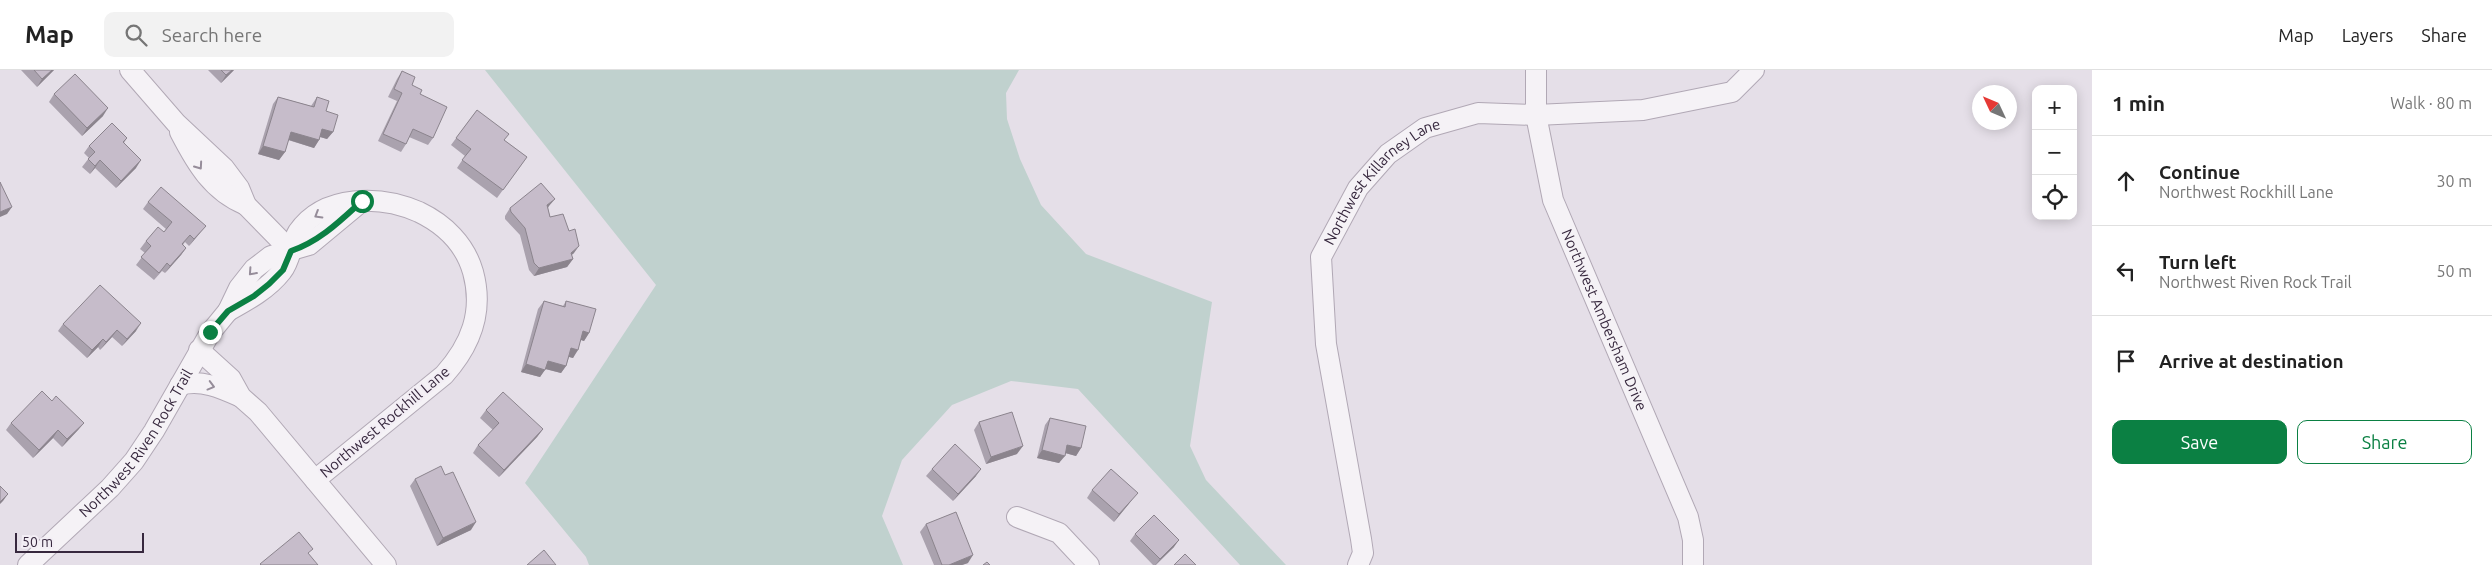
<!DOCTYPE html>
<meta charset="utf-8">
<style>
:root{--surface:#fff;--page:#f2f2f2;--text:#222;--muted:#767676;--line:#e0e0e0;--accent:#0b8043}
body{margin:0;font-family:Ubuntu,sans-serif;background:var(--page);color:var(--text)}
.controls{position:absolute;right:15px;top:15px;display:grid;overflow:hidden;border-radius:10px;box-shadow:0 2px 12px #0003}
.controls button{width:45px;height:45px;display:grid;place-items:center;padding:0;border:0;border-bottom:1px solid var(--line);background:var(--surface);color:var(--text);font:25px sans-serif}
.compass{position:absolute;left:1972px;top:15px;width:45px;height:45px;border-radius:50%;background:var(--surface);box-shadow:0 2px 12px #0003;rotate:314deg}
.scale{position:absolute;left:15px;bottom:12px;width:129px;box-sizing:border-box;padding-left:5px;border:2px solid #37283e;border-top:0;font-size:14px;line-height:18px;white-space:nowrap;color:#37283e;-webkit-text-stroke:4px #f3eef5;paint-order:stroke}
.stop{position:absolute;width:15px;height:15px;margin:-11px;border:4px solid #0b8043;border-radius:50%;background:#fff}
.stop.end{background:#0b8043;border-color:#fff;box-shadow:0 1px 5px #0008}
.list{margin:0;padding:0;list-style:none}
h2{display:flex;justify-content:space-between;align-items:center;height:65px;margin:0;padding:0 20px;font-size:21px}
h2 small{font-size:16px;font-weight:400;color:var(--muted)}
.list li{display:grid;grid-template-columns:32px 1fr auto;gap:15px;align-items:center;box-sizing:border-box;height:90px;padding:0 20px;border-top:1px solid var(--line)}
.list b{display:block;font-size:19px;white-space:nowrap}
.list p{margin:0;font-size:16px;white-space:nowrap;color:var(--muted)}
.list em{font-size:16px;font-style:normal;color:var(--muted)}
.actions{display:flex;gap:10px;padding:15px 20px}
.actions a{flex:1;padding:11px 0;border:1px solid var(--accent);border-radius:10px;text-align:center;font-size:18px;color:var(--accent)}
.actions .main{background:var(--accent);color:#fff}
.icon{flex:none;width:28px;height:28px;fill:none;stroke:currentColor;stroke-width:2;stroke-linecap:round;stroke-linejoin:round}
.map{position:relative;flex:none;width:2092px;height:495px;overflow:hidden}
header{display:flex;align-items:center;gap:30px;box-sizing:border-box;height:70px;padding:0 25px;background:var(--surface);border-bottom:1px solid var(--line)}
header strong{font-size:24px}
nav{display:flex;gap:28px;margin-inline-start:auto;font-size:18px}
.search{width:350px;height:45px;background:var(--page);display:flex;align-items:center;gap:12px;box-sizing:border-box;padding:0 18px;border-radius:10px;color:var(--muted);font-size:19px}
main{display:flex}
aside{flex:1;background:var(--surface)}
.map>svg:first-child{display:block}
.green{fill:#c0d1ce}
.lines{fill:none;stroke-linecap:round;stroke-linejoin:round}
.minor-casing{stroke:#b1a8b5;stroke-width:22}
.minor{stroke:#f5f2f6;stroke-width:20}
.wall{fill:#aaa2ae}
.shaded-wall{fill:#8b848d}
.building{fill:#c6bcca;stroke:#8b848d}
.oneway{stroke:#968d9a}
.route{stroke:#0b8043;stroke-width:6}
.labels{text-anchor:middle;stroke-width:4.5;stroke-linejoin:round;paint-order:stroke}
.street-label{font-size:15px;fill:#37283e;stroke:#f3eef5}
</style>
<header>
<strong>Map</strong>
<div class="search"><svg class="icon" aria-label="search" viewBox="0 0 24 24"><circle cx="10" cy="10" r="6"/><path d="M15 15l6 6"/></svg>Search here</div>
<nav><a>Map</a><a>Layers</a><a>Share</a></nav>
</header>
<main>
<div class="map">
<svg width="2092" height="495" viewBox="0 0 2092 495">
<rect width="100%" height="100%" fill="#e5dfe8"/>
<path class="green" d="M485,0H1019L1006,23L1007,49L1020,89L1041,135L1086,184L1212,232L1190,376L1206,410L1286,495H1240L1078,319L1011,311L952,335L902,390L882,446L903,495H589L586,487L525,413L656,215Z"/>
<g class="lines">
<g class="minor-casing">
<g id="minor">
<path d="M130,0L176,53L224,98L239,118L246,135L291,181"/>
<path id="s1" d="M1536,0V45L1553,130L1688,447L1693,470V495"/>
<path d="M180,62C196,93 212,121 246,135"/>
<path d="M228,241C248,230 268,219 282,201C291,190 291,173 298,162C324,124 381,125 419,142C444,154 465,174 473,202C484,242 471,275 444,305L315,410"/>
<path d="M199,280L231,309L241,327L258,342L386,495"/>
<path d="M180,315C201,309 221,318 241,327"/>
<path d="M1017,447L1059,463L1089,495"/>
<path id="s2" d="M28,495L110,418L134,391L154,361L210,263L228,241L239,218L254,199L271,186L309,175L362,131"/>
<path id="s3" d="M1358,495L1363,483L1361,469L1326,274L1321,187L1358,118L1388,84L1425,58L1478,43L1536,45L1643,40L1732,22L1754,0"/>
</g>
</g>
<use href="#minor" class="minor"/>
</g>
<path class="wall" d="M21,0H54L37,17Z
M208,0H234L221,13Z
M402,1L412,15L420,24L433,68L428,75L409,67L406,74L401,82L378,71L397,31L388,27L397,9Z
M54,24L103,46L82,66L49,32Z
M278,27L311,36L317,27L326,41L333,62L327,69L320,67L319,70L314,78L288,70L285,82L279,90L258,84L273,34Z
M477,40L504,70L527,87L497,128L457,98L465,86L451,75Z
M127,68L124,73L136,98L116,118L95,98L90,104L82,97L89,88L84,83L89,76Z
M148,132L200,163L189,176L185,172L183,175L186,178L181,185L165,203L162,201L154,210L136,195L145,183L140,179L146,171L164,162L166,159L143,139Z
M549,136L548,138L550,147L574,183L571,185L573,189L567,197L534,206L529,200L520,165L505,149V146L510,138Z
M544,231L563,236L566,231L589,263L584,271L581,270L573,288L569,287L566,296L561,303L545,299L540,307L521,302L538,239Z
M63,254L136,261L122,276L112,267L100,280L98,277L87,288L58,261Z
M52,331L84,353L78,360L62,377L53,368L33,388L6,360L11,353Z
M486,340L543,359L537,367L499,407L473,383L478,375L493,360L480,348Z
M1050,348L1081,378L1076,386L1065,383L1059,393L1037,388L1045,355Z
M979,352L1017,384L986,394L974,360Z
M932,399L976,406L953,431L926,406Z
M415,409L471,460L437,476L410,416Z
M1092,420L1132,430L1114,452L1087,428Z
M926,454L968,493L962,495H934L920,462Z
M1135,464L1174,477L1156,495H1153L1130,471Z"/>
<path class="shaded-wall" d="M52,0H54L37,17L42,9Z
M232,0H234L221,13L226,5Z
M108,38L103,46L82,66L87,58Z
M322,59L333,62L327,69L317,66Z
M291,62L319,70L314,78L286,69Z
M263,76L285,82L279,90L258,84Z
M100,90L95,98L90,104L95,96Z
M141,90L136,98L116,118L121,111Z
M555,129L549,136L542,143L547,135Z
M12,137L7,144L0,147V142Z
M206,156L200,163L189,176L194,169Z
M579,176L574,183L565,191L571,183Z
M186,178L181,185L165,203L170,196Z
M573,189L567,197L534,206L539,198Z
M141,253L136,261L122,276L127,269Z
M117,260L112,267L100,280L106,272Z
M583,261L589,263L584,271L578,269Z
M103,269L98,277L87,288L92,280Z
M571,278L578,280L573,288L566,286Z
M548,291L566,296L561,303L542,298Z
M526,294L545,300L540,307L521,302Z
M84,353L78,360L62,377L67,369Z
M543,359L537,367L499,407L504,400Z
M58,360L53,368L33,388L39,380Z
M1067,375L1081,378L1076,386L1062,382Z
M1023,376L1017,384L986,394L991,387Z
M1042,380L1065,386L1059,393L1037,388Z
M981,399L976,406L953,431L958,424Z
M1138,423L1132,430L1114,452L1119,444Z
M8,424L3,431L0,434V432Z
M476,452L471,460L437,476L443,468Z
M1179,470L1174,477L1155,495L1160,489Z
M973,485L968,493L962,495H949Z"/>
<path class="building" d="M34,0H52L42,9Z
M221,0H232L226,5Z
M402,1L415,7L412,15L422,20L420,24L447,37L433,68L413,59L406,74L383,64L402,23L394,19Z
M75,4L108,38L87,58L54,24Z
M278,27L314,37L317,27L329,31L326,41L338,45L333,62L322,59L319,70L291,62L285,82L263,76Z
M477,40L509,64L504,70L527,87L503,120L462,90L471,79L456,68Z
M112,53L127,68L123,72L141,90L121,111L100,90L95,96L88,89L95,82L89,76Z
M0,112L12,137L0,142Z
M541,113L555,129L547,135L550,147L563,144L569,161L575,159L579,176L571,183L573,189L539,198L534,193L525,158L511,142L510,138Z
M161,117L206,156L194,169L190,165L182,174L186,178L170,196L167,193L159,203L141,187L151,176L146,171L158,157L164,162L172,152L148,132Z
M100,215L141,253L127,269L117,260L106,272L103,269L92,280L63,254Z
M544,231L565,237L566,231L596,239L589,263L583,261L578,280L571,278L566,296L548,291L545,300L526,294Z
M42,321L52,331L56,326L84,353L67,369L58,360L39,380L11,353Z
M503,322L543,359L504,400L478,375L499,353L486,340Z
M1012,342L1023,376L991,387L979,352Z
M1050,348L1086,356L1081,378L1067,375L1065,386L1042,380Z
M955,374L981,399L958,424L932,399Z
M441,396L445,405L453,402L476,452L443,468L415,409Z
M1111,399L1138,423L1119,444L1092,420Z
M0,416L8,424L0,432Z
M956,442L973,485L949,495H942L926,454Z
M1154,445L1179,470L1160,489L1135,464Z
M299,462L313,479L308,483L318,495H261L260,494Z
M544,480L556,495H527Z
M1185,484L1196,495H1174Z
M987,492L990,495H983Z"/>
<defs><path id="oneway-chevron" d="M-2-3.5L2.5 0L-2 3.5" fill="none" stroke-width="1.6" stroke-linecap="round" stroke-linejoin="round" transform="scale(1.25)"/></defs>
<g class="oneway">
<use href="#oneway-chevron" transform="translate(199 96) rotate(55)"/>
<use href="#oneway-chevron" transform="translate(318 145) rotate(149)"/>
<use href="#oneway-chevron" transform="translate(252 202) rotate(132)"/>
<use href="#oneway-chevron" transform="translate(211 316) rotate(15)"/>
</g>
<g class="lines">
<path class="route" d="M210,262L228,241L254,226L269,214L283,200L291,181C320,171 340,151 362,131"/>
</g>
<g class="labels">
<g class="street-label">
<text dy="5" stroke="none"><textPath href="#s3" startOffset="412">Northwest Killarney Lane</textPath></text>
<text dy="5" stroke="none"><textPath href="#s1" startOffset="262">Northwest Ambersham Drive</textPath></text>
<text transform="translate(385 352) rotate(-40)" y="5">Northwest Rockhill Lane</text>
<text dy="5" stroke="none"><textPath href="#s2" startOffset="164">Northwest Riven Rock Trail</textPath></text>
</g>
</g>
</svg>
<div class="controls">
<button>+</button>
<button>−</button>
<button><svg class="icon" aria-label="locate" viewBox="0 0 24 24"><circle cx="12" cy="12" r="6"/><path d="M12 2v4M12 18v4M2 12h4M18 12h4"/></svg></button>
</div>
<svg class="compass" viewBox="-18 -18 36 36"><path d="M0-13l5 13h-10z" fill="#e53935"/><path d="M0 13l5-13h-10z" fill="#767676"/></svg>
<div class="scale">50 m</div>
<div class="stop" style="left:362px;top:131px"></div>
<div class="stop end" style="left:210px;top:262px"></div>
</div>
<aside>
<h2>1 min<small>Walk · 80 m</small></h2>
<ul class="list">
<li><svg class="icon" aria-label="ahead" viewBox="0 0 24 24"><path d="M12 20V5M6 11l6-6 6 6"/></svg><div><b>Continue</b><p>Northwest Rockhill Lane</p></div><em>30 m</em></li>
<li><svg class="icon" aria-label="left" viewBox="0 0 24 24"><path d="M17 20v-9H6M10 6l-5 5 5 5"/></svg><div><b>Turn left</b><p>Northwest Riven Rock Trail</p></div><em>50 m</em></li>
<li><svg class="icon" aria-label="arrive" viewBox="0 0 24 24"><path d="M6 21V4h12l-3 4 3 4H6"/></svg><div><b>Arrive at destination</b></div></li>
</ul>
<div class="actions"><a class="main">Save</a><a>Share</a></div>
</aside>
</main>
